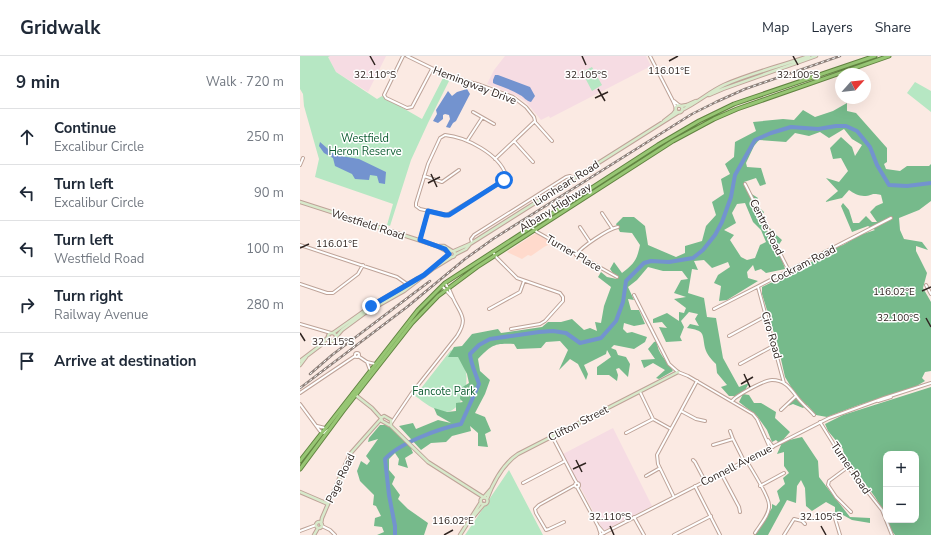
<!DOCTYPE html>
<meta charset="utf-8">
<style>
:root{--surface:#fff;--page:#f2f2f3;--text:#1f2937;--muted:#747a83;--line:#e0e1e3}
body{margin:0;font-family:"Nunito Sans",sans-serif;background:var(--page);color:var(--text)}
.controls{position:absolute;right:12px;bottom:12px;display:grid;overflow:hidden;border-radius:8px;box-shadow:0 4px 16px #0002}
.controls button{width:36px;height:36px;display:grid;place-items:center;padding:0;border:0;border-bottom:1px solid var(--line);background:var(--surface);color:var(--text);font:20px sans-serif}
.compass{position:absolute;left:535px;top:12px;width:36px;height:36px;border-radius:50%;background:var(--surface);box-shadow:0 4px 16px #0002;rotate:63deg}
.stop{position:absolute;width:12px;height:12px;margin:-9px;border:3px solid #1a73e8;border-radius:50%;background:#fff}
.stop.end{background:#1a73e8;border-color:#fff;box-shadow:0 1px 4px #0008}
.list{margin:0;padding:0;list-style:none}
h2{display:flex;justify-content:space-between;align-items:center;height:52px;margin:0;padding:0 16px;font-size:17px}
h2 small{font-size:13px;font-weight:400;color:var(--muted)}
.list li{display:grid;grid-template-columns:26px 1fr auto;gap:12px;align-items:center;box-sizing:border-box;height:56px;padding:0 16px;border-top:1px solid var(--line)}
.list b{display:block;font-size:15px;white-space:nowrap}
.list p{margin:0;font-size:13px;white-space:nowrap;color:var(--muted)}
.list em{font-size:13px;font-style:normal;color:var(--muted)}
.icon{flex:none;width:22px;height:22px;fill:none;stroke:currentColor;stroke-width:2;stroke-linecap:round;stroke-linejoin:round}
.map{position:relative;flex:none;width:631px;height:479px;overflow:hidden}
header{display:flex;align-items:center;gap:24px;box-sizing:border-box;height:56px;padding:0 20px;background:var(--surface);border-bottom:1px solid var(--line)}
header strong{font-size:19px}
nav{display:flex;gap:22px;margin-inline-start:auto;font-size:14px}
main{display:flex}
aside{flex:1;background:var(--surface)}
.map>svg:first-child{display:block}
.built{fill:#ffdacc}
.education{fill:#f6dce3}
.green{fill:#b6e7c3}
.forest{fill:#76ba8b;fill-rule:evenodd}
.water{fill:#7393cf}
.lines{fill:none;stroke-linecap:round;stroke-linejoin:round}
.river{stroke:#7393cf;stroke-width:4}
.minor-casing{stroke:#bea398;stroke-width:4}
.tertiary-casing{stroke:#bea398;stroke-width:4}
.secondary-casing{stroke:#bea398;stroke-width:4.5}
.trunk-casing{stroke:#628441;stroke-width:5}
.minor{stroke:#fff;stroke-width:2}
.tertiary{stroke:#fff;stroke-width:2}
.secondary{stroke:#d8e9cb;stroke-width:2.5}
.trunk{stroke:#97c674;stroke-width:3}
.rail-casing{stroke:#8c7f79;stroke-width:2.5}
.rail{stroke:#fff;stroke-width:1;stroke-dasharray:3;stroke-linecap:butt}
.route{stroke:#1a73e8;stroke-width:5}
.ticks{fill:none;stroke:#302521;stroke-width:1.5}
.labels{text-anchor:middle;stroke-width:3;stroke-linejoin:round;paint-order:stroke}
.street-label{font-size:11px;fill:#302521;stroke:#fff}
.park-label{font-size:11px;fill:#0e5d32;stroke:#fff}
.ticks-label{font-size:10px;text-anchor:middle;fill:#302521;stroke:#fff;stroke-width:3;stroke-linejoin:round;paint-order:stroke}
</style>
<header>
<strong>Gridwalk</strong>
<nav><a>Map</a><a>Layers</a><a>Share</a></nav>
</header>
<main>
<aside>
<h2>9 min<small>Walk · 720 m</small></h2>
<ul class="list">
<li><svg class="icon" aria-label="ahead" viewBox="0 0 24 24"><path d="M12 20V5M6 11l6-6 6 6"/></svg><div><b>Continue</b><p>Excalibur Circle</p></div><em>250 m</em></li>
<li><svg class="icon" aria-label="left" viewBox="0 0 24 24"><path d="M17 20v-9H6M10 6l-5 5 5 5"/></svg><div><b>Turn left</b><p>Excalibur Circle</p></div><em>90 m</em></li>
<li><svg class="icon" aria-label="left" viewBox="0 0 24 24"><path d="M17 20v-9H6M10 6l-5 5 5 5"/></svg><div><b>Turn left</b><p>Westfield Road</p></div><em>100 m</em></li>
<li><svg class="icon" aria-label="right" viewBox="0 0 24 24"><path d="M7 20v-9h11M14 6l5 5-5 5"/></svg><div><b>Turn right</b><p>Railway Avenue</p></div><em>280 m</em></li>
<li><svg class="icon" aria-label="arrive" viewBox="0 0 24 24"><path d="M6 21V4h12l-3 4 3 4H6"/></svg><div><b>Arrive at destination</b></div></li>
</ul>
</aside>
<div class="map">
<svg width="631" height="479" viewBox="0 0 631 479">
<rect width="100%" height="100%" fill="#fbeae3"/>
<path class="built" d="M236,177L252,187L244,191L231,200L228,199L222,203L207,196Z"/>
<path class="education" d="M27,0H86L68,36L36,16Z
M205,0H346L351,10L250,62L249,60L241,64L226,46L217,40L187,28L194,14Z
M313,372L352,450L305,474L302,472L263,398Z"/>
<path class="green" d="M0,0H30L28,1L36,16L77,43L82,40L122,63L144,20L150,23L128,67L111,104L90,170L87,169L93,148L15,121L19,103L4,50L3,38L0,33Z
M292,11L302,29L292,35L282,16Z
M615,26L631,35V56L607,37Z
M151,294C157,298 163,306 165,313C170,327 162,356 145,356C134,355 124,346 115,340Z
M209,414L243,479H165Z"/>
<path class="forest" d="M547,47V55L556,57L587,92V106L584,108L586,113L600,115L607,110H629L631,108V145L619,154L599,162L600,174L604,183L622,186L628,194L616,190V195L627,217L623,232L631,246V315L625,316L622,322L625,325L615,331L559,349L527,361L516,359L507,349L503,352L493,348L488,350L496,339L485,321L478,290L462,238V231L501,212L505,206L509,208L524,194L543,189L560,179L575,174L568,170L552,176L541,150L543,147L549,154L553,167H559L566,160L572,166H577L570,156L576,150L583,147L581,139C571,136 572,140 564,140C559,140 553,137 549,134L542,142L525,146L538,135L526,122L539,126L548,115L541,102L533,103L530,92L541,81L552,91L555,100L562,89L552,83L544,73L529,82L520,76L509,80L495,77L486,86L459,84L454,90L446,107L447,111L461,112L466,128L460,130L456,122L444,126L447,135L458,142L454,147L464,156L460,164L465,165L472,175L482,184L478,190L485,213L466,217L461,213L455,215L453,209L447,216L448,222L458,225L427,244L419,245L421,230L414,227L418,219L430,211L428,206L412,212L404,204L394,205L398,214L392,213L388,237L404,242L407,261L416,262L423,302L439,331L449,327L443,338L449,339L454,347H461L476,356L475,362L490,376L481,386L502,381L518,405L519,421L550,461L570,462V467L552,464L543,459L535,458V451L526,446L512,455L506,450L505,432L501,424L497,430L496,447L487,444L468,479H454L472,452V448L476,450L480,445L477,435L485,428L483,422L489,417L484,410V396L477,398L481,389L476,384L472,386L467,374L457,360L439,346L442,340H429L421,331L427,329L417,317L416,308C411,303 407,299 405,292C402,276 405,275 387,272L390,268L399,270L395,263L398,258L389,256L381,265L384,271L380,281L382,285L366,286L359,271L367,272L362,266L353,267V263L367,257L379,265V256L384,257L386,252L374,243L386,241L374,237L381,224L388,223L382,215H363L348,211L337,224L328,231L334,244L328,243L331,254H339L345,268L334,270L324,267L323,273L327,277L332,276L347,281L345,286L334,293L314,289L311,292L316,294L318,299L326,301L330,308L328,321L319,312L316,313L318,319L317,325L309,319H297V311L311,301L307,294L306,298L284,309L288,318L286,324L278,308L270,303L259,314L268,294L260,285L246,286L241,292L217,293L214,288C194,287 192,289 178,303L180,315L190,324L185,338L175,357L185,361L191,375L185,378L188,391L178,390V377L170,370L171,375L152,380L146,386L131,387L121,394L99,370L113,367L116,373L138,364L151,367L137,359L134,352L147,356L156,355V347L163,346L160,343L161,332L169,327L167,318L158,301H148L154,291L162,290L172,278L198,273L201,277L242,271L248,266H261L272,263L284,274L290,272L297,275L295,266L301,267L304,250L311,231L298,221L301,216L307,221L317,223L310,213L314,206L322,217C334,208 337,204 340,189L332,177L320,176L316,168L323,161H334L345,170L348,189L376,201L385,197V190L402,185L406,170L416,159L412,146L424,138L421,123L430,118L425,108L434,101L435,86L456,75L453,66L483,63L494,64L503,54L515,61L533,55ZM445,147L453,166L461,174L466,186L460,189L455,202L447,204L441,201L430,184L434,179L424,174L436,167L432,157L437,148Z
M357,285C357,298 367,304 373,315L359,323L356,322L365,314L353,307L344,312L341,304L355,303L348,293L354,286Z
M631,331V479H595L591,474L588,464H616V398H586V459L575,441L559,419L544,402L543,393L528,375L525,368L543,359Z
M80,369H88L111,392L113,397L105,402L108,412L98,409L99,403L95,397L89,403V414L95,421L92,428L100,439L98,443L108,453L128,467L124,479H77L84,476L82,471L74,470L75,462L81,460L76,450L73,449L74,439L60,425L57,415L61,405L67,409L70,405L66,400L78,383L68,386L69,382Z"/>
<path class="water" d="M195,19H198L230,31L235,40L231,46C226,45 224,41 220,39C212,34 203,31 195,28L193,27V24Z
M167,33L170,38L156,65L153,67L150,72L146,71L150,63L149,59L145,58L143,59V63L138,67L133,65L137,58L136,54L148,35L152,40L157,36Z
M20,86L35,99L59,103L86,116L85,128L79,127L77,120L70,119L69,124L55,123L52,118L35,110L33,102L24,97L19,90Z"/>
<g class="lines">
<path class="river" d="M95,479V470L89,439L85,403C99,387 141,372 161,368L179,328C176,318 171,309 170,298L179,289L190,283L239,276L253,275L266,277L280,287L301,282L316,265L323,246L326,225L344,207L351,205L369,206L393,202L403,194L415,179L422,166L431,141L435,119L455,84L471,77L491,71L518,73L536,70H546L557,75L570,91L577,109L589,129L607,130L631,127"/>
<g class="minor-casing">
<path id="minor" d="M103,0L84,39L86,42L107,52L112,51L132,13
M107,0L150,21L177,28L213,41L226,51L234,61L235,65L195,103
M350,0L373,45L376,52
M374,45L380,50
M173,56L194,68
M235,66L252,85
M145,79C166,81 199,98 206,119L203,125L147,159L120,153L116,150V147L128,108L140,82Z
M167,85L182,62
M214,85L233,106
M0,109L3,102
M124,120L142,126L159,114
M445,128L489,215
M302,157L312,172
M280,171L290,186
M120,184L128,155
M172,186L171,183L174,179L266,121L270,120L273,123
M0,189L97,221L107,228
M193,196L197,202L217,222L260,237L263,241V245L245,265L240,268L211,273
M276,199C281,191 308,173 318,171
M0,228L27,237H33L58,218L63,209
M626,229L631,238
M458,231L484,327
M334,239L369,308L378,316
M189,253L220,236L224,225
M414,253L591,162
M0,268L31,277
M429,280L466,260
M55 299a2 2 0 1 1 4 0a2 2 0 1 1-4 0Z
M58,300L67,306L75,308
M67,306L70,314
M440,308L475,289
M340,336L353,363L371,373
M0,337L55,300
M432,345L435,342C442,337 464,324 472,324C485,324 490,332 497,341C502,348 509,353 514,359
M481,354L496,340
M381,355L396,363L405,365
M520,366L548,411L582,454L592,479
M430,375L433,383L444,405
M326,377L353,363
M252,380L275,424L277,427
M413,389L433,383
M393,404L395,406L405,425
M446,404C451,412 469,441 469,449C470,458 460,469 455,477
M548,411L529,425L528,429L536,441L551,456
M421,417L439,451L440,456
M346,420L360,412
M275 429a2 2 0 1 1 4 0a2 2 0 1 1-4 0Z
M223,427L265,405
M460,430L484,417
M277,431L298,470L304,477
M374,441L358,408L357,399L397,325
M534,459L540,479
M334,461L344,479
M264,466L249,473L246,474L236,457L235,453L239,449L275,429
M22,470L30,474L35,479
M298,470L301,479
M0,475L16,469
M374,479L411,460
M484,479L494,463L502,465L505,468"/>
</g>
<g class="tertiary-casing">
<path id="tertiary" d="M232,171L237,176L317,221
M142,230L152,241
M378,316L388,320L453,358L457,363L470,392
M578,345L591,341
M0,348L20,375L24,377L28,374
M92,366L111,338L157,280C169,262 160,258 153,242C151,236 149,232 145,227
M17,370L25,372
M468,384L473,391
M395,430L420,479
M300,479L529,362L584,342L631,327"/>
</g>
<g class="secondary-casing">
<path id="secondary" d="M409,39L423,33L516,0
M375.5 53a3.5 3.5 0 1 1 7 0a3.5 3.5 0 1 1-7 0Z
M381,50L387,49L396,45
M382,54C397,47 409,36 424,29C451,17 481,10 509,0
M364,65L373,58L376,54
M0,146L137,190L150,197
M139,190H144L152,195
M149 198a3 3 0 1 1 6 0a3 3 0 1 1-6 0Z
M154,195L170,188L379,56
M156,198L166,193L170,188
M136,210L149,198
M28 281a4 4 0 1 1 8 0a4 4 0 1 1-8 0Z
M33,277L74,248L118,222
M36,281L42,274L65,257L104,235L134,212L152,201
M0,305L21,289L28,281
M0,309L6,301
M53,337L72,352L81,362
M84,360L91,364V368L89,369L82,365L81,362Z
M90,369L128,406L183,441
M0,436L28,448
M184,441L191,433
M180.5 445a3.5 3.5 0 1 1 7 0a3.5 3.5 0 1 1-7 0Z
M187,443C193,427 203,408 218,398L378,316
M174,460L184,448
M16 469a3 3 0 1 1 6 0a3 3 0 1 1-6 0Z
M21,468L22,462L28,448L50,398L81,363
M14,479L18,472
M160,479L181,446"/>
</g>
<g class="trunk-casing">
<path id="trunk" d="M0,405L118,254L145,227L358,89L399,65L434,48L575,0
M0,413L43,355L112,267L138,240L177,211L373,85L414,63L437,53L589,0"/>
</g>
<use href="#minor" class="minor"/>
<use href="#tertiary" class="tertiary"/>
<use href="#secondary" class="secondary"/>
<use href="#trunk" class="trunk"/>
<g class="rail-casing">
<path id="rail" d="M10,318L32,299L130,225
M0,332L107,251L165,203L193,183L392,58L416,46L445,33L540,0"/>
</g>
<use href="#rail" class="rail"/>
</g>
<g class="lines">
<path class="route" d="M71,250L124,219L149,198L145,193L120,184L128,155L145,159H149L204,124"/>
</g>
<path class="ticks" d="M70,0L75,9M282,0L286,9M493,0L498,9M369,5L378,0M298,33L305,45M295,42L308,36M131,118L137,131M128,127L140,121M0,192L9,188M622,235L631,231M626,262L631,271M0,277L5,285M444,318L450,331M441,328L453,321M276,404L282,416M273,413L286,407M310,470L314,479M521,470L526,479M144,479L153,474"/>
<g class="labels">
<g class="street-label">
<text transform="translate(175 29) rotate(21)" y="4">Hemingway Drive</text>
<text transform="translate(266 127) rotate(-32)" y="4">Lionheart Road</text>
<text transform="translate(255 151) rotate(-32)" y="4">Albany Highway</text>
<text transform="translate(68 168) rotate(18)" y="4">Westfield Road</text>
<text transform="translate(467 171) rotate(63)" y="4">Centre Road</text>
<text transform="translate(274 197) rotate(30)" y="4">Turner Place</text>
<text transform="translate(503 208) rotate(-27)" y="4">Cockram Road</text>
<text transform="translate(472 279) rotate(74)" y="4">Ciro Road</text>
<text transform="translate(278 367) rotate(-27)" y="4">Clifton Street</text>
<text transform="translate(436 409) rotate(-27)" y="4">Connell Avenue</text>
<text transform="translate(551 412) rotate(55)" y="4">Turner Road</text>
<text transform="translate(40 422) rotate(-65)" y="4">Page Road</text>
</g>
<g class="park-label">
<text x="65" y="86">Westfield<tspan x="65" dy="13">Heron Reserve</tspan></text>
<text x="144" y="339">Fancote Park</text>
</g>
</g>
<g class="ticks-label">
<text x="369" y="18">116.01°E</text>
<text x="75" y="22">32.110°S</text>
<text x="286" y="22">32.105°S</text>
<text x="498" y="22">32.100°S</text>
<text x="37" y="191">116.01°E</text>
<text x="594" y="239">116.02°E</text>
<text x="598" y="265">32.100°S</text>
<text x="33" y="289">32.115°S</text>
<text x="310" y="464">32.110°S</text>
<text x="521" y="464">32.105°S</text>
<text x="153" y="468">116.02°E</text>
</g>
</svg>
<div class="controls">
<button>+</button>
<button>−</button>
</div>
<svg class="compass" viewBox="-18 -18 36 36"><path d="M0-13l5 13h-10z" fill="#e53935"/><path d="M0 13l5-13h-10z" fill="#747a83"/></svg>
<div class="stop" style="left:204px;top:124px"></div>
<div class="stop end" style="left:71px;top:250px"></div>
</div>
</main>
